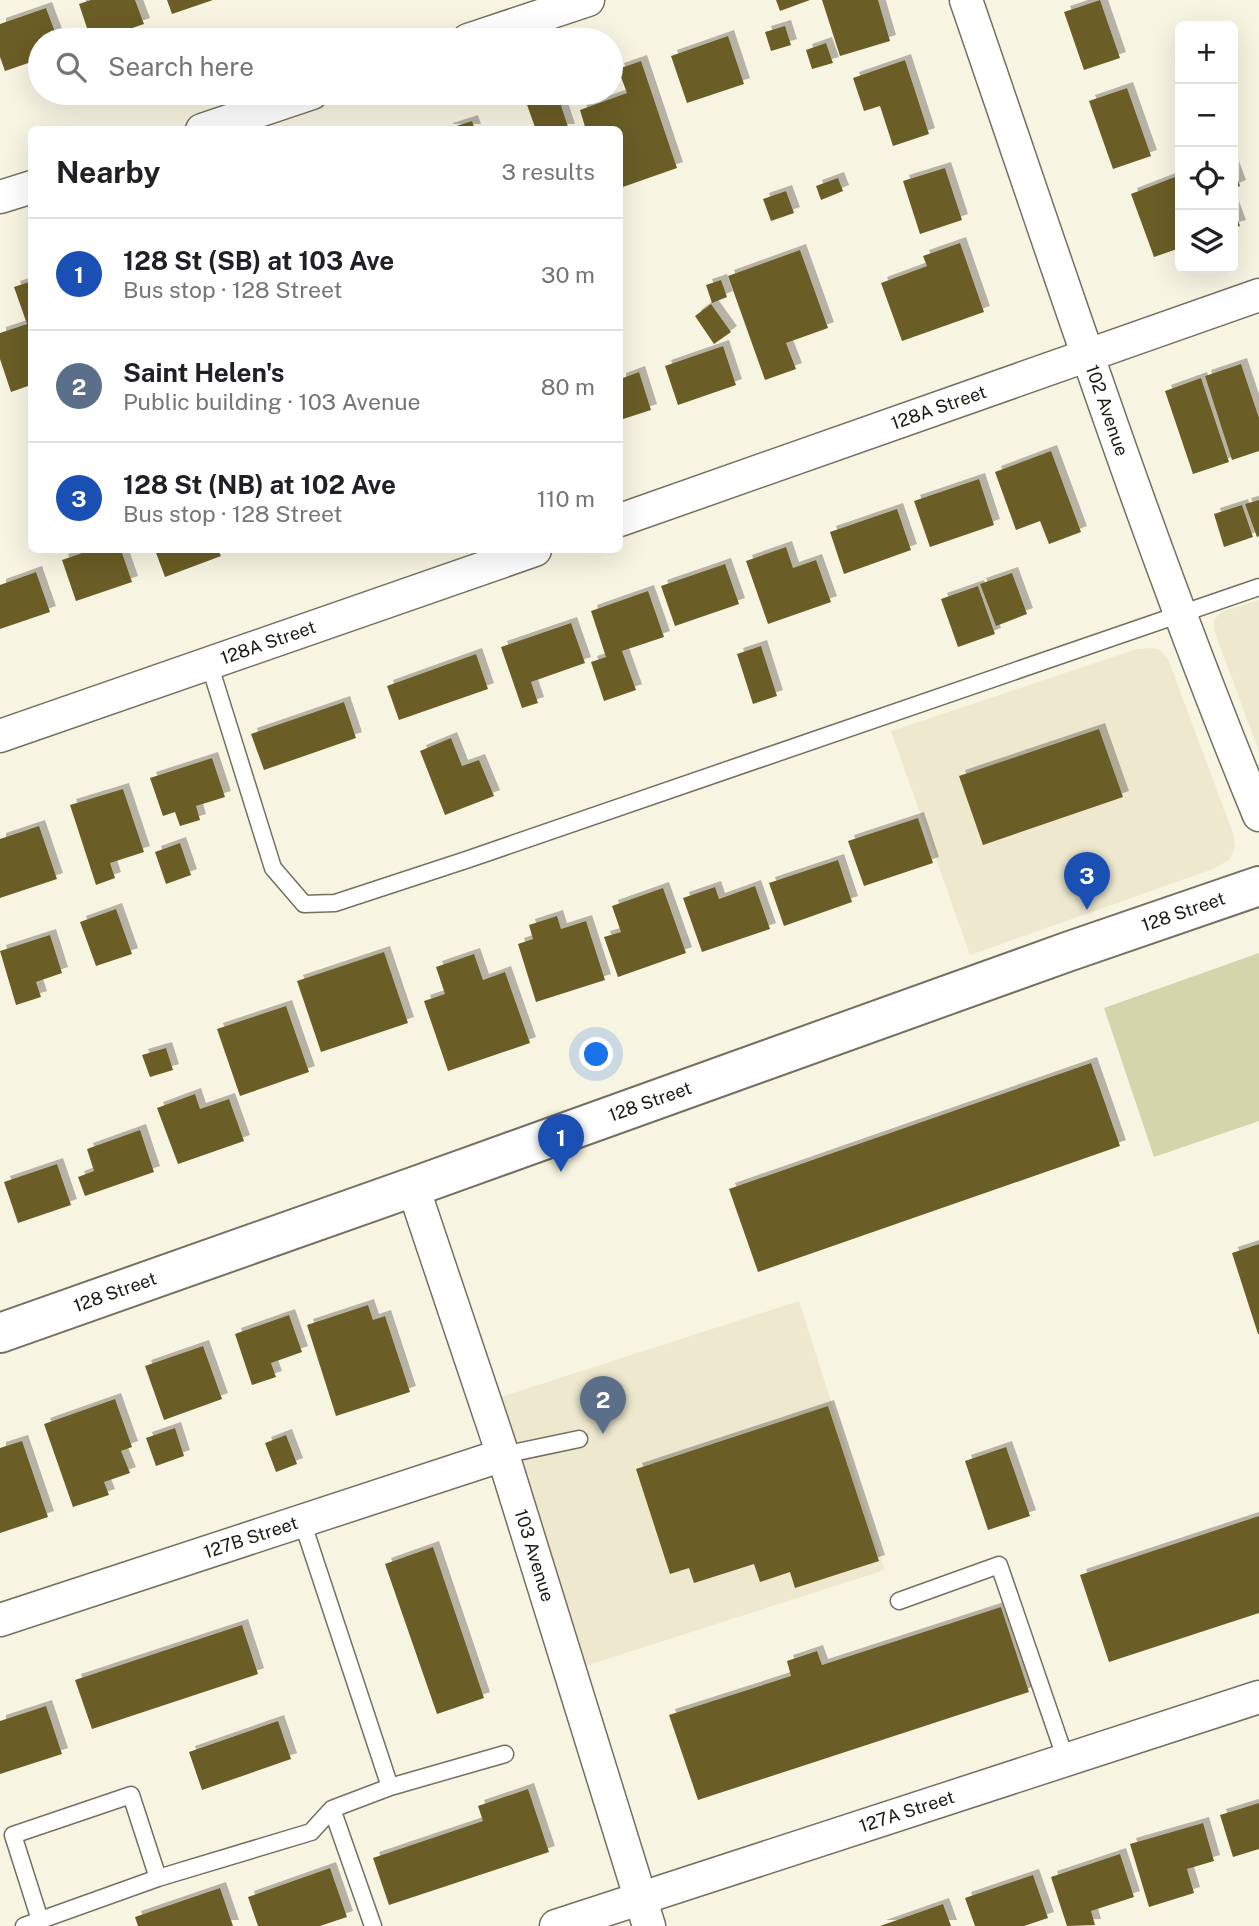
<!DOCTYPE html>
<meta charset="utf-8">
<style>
:root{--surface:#fff;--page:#f6f6f6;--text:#202124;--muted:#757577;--line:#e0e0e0;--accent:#db2777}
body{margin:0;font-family:"Public Sans",sans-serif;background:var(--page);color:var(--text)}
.controls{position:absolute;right:21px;top:21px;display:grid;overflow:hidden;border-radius:10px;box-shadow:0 7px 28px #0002}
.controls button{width:63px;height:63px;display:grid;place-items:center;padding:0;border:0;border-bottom:2px solid var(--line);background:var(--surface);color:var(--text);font:35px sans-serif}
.you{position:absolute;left:597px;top:1055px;width:24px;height:24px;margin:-18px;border:5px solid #fff;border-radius:50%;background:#1a73e8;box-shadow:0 0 0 10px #1a73e833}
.badge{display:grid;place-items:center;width:46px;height:46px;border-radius:50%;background:var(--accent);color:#fff;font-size:23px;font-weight:700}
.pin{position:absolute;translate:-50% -58px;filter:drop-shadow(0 2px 4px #0008)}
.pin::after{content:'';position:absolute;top:37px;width:24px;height:21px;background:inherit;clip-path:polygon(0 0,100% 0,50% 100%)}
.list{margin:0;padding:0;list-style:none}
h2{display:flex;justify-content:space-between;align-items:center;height:91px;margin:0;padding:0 28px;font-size:30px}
h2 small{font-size:23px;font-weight:400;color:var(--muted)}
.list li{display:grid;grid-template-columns:46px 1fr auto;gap:21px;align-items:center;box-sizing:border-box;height:112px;padding:0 28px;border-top:2px solid var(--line)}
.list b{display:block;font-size:26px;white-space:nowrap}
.list p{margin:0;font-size:23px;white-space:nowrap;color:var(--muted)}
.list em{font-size:23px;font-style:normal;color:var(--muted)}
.icon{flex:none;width:38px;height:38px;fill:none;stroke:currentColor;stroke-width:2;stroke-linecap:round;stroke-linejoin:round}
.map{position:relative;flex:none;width:1259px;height:1926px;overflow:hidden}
.search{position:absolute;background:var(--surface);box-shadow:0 7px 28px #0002;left:28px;top:28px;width:595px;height:77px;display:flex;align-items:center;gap:18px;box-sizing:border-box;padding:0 24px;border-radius:38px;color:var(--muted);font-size:26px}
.panel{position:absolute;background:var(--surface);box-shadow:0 7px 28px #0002;left:28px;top:126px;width:595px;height:427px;border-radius:10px}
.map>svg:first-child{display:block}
.built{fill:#eee8cf}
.green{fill:#d3d6aa}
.building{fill:#6a5d27;filter:url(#shadow)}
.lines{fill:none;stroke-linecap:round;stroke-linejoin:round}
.service-casing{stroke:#747061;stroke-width:19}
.minor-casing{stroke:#747061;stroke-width:35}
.secondary-casing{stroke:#747061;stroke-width:42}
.service{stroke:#fff;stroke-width:16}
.minor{stroke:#fff;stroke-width:32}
.secondary{stroke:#fff;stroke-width:38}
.labels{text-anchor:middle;stroke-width:7;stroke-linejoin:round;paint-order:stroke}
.street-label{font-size:18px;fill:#1b1a13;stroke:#f8f4e2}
</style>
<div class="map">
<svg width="1259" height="1926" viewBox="0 0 1259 1926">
<defs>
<filter id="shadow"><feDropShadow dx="6" dy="-6" stdDeviation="0" flood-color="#0004"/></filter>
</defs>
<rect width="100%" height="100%" fill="#f8f4e2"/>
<path class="built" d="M1259,600V752L1214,630V620L1221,612Z
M1153,648L1160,650L1168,659L1233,833L1235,848L1229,860L1213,869L970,955L891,731L1137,649Z
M799,1301L885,1570L585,1666L498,1398Z"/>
<path class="green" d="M1259,953V1121L1154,1157L1104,1008Z"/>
<path class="building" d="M91,0H135L144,24L97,40H91L79,4Z
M167,0H213L172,14Z
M776,0H810L780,11Z
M822,0H878L890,41L840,56Z
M1100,0L1120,58L1084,70L1064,12Z
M46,8L58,40H40V59L5,71L0,57V24Z
M785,26L791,45L771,51L765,32Z
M728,36L744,84L687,103L671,56Z
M826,43L833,63L812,69L806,50Z
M905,60L929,134L893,146L880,106L864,111L853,78Z
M641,61L677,168L620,188V130H586L580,110L627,93L618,69Z
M1127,88L1151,156L1113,169L1089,101Z
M557,93L569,130H536L526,102Z
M472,121L475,130H447V129Z
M1233,167L1240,186L1233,189Z
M945,168L962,220L920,234L903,181Z
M1180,175V248L1154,257L1131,194Z
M838,178L843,191L821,200L816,186Z
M786,191L794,213L771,221L763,199Z
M1233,207L1240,226L1233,228Z
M960,243L984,312L902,341L881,283L927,266L923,256Z
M800,250L828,328L786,343L796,369L765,380L728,276Z
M721,280L727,297L712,303L706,285Z
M32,281V396H31L28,386L11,392L0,359V333L27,324L14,287Z
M711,304L731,332L714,344L695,316Z
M723,346L736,385L678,405L665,366Z
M1241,364L1259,418V451L1232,460L1205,376Z
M639,372L651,410L620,420V379Z
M1201,378L1229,462L1193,474L1165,391Z
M1051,451L1081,532L1049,544L1040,521L1016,530L995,472Z
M979,479L994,525L930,547L914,501Z
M1259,500V536L1257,537L1245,504Z
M1242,505L1253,537L1224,547L1214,514Z
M897,509L911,550L844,574L830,532Z
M786,547L793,568L816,560L831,602L768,624L746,561Z
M91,550H121L132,582L76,601L62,560Z
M155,550H218L221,556L165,577Z
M725,564L739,604L675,626L661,586Z
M36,572L50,612L0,629V585Z
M1012,573L1027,614L996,626L980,584Z
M978,586L995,634L958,647L941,599Z
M648,591L664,637L622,651L636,690L604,701L591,662L606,657L591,611Z
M571,623L585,663L531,682L538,703L522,708L501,647Z
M761,646L777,696L753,704L737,654Z
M476,654L488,689L399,720L387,686Z
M344,702L356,738L264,770L251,734Z
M1099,729L1123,797L983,845L959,776Z
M451,738L462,766L479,760L494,796L445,815L420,751Z
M212,758L225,797L196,806L200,820L180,826L175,812L163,816L150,778Z
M123,789L144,852L110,863L115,878L96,885L70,805Z
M918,818L933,863L864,886L848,841Z
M39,826L57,879L0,898V839Z
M180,843L191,875L166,884L155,852Z
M838,860L852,902L784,926L769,883Z
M755,886L770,929L702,952L683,898L715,887L719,899Z
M663,888L686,953L618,977L604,937L621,932L612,906Z
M116,909L132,954L96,966L80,922Z
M557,916L561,929L586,921L605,980L536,1002L518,944L533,939L529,925Z
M50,935L62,973L36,982L41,997L16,1005L0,951Z
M384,952L408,1023L321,1052L297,981Z
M474,954L483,980L505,972L530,1043L448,1071L424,1001L445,994L436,967Z
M286,1006L309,1072L240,1096L217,1029Z
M166,1048L173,1070L150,1077L142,1055Z
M1091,1063L1120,1146L758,1272L729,1189Z
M195,1094L200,1109L229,1099L244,1141L178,1164L157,1108Z
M140,1130L154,1172L85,1196L78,1177L94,1171L87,1149Z
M57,1164L71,1205L18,1223L4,1182Z
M1259,1244V1334H1258L1232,1253Z
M368,1305L373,1320L385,1316L410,1392L336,1416L307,1325Z
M289,1315L302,1352L271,1363L276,1377L252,1385L235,1334Z
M203,1346L222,1399L164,1420L145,1366Z
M115,1399L132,1447L121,1451L130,1473L104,1482L109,1495L73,1507L44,1424Z
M828,1406L879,1561L795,1588L790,1572L760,1582L754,1564L694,1583L689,1568L670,1574L636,1469Z
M175,1428L184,1456L156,1466L146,1438Z
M286,1435L297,1464L276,1472L265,1443Z
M22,1441L48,1517L0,1533V1448Z
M1006,1447L1030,1516L988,1530L965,1461Z
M1259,1516V1613L1109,1662L1080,1575Z
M433,1547L484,1698L437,1714L385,1564Z
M1001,1607L1029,1692L698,1800L669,1715L791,1676L787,1661L817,1651L822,1665Z
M242,1625L258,1674L92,1729L75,1680Z
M46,1706L62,1754L0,1774V1721Z
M278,1721L291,1759L202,1790L189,1752Z
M528,1789L549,1852L389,1905L373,1858L483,1821L478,1806Z
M1259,1803V1849L1233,1857L1220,1815Z
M1203,1823L1214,1861L1187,1869L1194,1893L1149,1907L1130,1844Z
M1120,1854L1134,1897L1091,1911L1095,1925L1067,1926L1051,1877Z
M330,1868L347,1917L320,1926H258L248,1897Z
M1033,1875L1048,1918L1024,1926H975L965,1898Z
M220,1888L233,1926H138L135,1917Z
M943,1904L951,1926H880Z"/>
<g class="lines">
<g class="service-casing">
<path id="service" d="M209,663L273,868L304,904L335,903L466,860L1259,587
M503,1455L579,1439
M899,1601L999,1565L1066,1760
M390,1787L505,1754
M332,1809L373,1926
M40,1920L13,1835L131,1795L158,1878
M24,1926L158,1878L311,1832L332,1809L390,1787L302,1521"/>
</g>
<g class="minor-casing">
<g id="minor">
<path id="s1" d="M966,0C1060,273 1149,548 1259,815"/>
<path d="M468,40L588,0"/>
<path d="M202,130L312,93"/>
<path d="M0,197L32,187"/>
<path id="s2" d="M620,520L1259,295"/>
<path id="s3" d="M0,736L535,550"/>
<path id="s4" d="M413,1187L503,1455L649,1926"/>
<path id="s5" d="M0,1620L503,1455"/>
<path id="s6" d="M556,1926L1259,1697"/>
</g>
</g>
<g class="secondary-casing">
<g id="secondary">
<path id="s7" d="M0,1333L413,1187L1067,952L1259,886"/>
</g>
</g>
<use href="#service" class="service"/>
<use href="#minor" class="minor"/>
<use href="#secondary" class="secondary"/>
</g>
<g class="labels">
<g class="street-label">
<text dy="6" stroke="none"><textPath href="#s2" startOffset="338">128A Street</textPath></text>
<text dy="6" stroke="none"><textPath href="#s1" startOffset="434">102 Avenue</textPath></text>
<text dy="6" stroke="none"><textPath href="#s3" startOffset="284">128A Street</textPath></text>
<text dy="6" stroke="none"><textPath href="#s7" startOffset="1256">128 Street</textPath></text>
<text dy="6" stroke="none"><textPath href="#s7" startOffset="690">128 Street</textPath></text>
<text dy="6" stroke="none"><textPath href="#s7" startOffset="122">128 Street</textPath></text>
<text dy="6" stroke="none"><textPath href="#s5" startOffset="264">127B Street</textPath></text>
<text dy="6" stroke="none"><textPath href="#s4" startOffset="388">103 Avenue</textPath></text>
<text dy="6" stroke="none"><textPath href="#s6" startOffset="369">127A Street</textPath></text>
</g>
</g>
</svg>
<div class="controls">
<button>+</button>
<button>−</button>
<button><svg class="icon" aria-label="locate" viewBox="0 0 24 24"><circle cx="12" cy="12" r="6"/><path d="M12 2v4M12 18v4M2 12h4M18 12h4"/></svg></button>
<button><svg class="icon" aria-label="layers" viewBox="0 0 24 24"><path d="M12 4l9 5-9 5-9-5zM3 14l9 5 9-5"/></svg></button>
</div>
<div class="you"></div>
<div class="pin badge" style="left:561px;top:1172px;background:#1a4fb4">1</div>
<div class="pin badge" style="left:603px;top:1434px;background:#5c6f8a">2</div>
<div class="pin badge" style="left:1087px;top:910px;background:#1a4fb4">3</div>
<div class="search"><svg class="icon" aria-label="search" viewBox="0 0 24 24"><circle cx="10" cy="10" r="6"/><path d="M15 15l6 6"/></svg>Search here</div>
<section class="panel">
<h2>Nearby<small>3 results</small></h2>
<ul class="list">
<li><span class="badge" style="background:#1a4fb4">1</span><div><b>128 St (SB) at 103 Ave</b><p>Bus stop · 128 Street</p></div><em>30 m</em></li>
<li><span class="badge" style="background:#5c6f8a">2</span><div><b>Saint Helen's</b><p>Public building · 103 Avenue</p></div><em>80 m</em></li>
<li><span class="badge" style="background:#1a4fb4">3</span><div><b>128 St (NB) at 102 Ave</b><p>Bus stop · 128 Street</p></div><em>110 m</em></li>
</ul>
</section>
</div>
